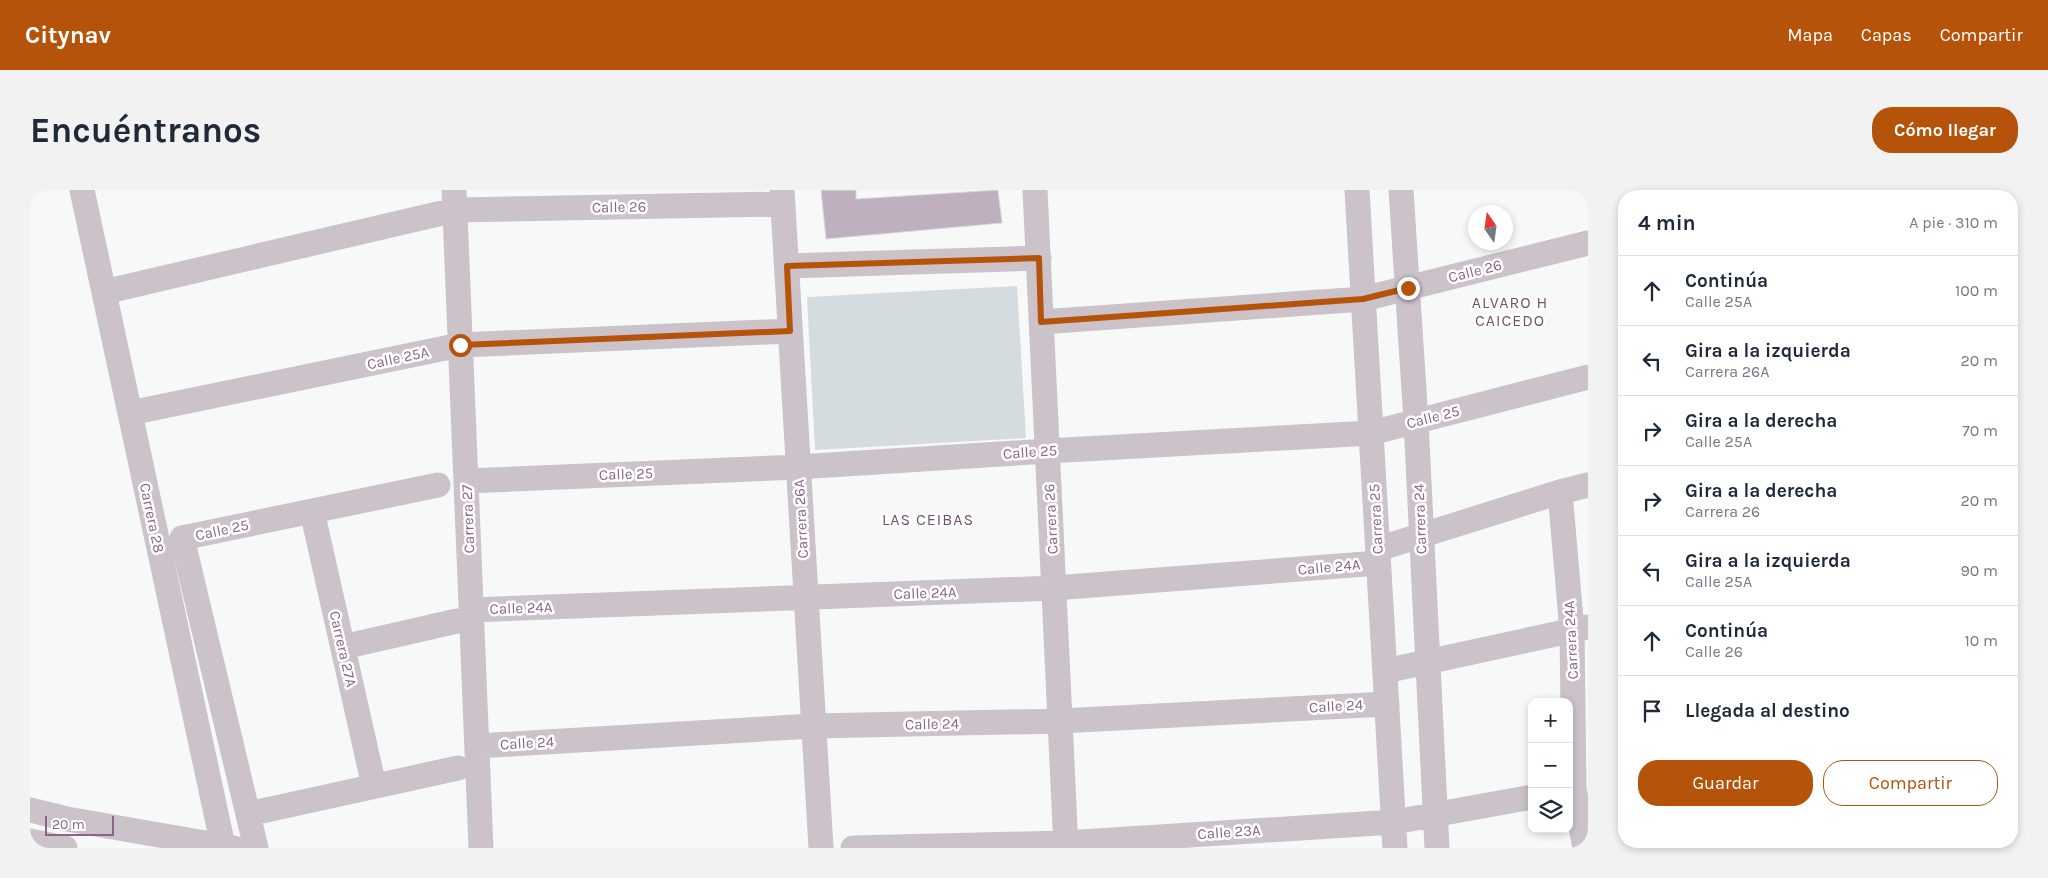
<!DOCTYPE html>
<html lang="es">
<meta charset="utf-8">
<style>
:root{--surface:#fff;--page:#f2f2f3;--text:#1f2937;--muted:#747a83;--line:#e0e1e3;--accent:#b45309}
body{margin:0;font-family:Karla,sans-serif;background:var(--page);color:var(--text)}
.controls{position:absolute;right:15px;bottom:15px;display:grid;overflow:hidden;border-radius:10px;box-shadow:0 2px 8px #0003}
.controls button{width:45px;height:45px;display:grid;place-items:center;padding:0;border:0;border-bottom:1px solid var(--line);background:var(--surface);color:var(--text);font:25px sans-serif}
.compass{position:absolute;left:1438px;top:15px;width:45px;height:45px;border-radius:50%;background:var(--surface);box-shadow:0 2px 8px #0003;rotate:347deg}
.scale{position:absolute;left:15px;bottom:12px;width:69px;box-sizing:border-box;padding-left:5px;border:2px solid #8a6587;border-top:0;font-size:14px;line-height:18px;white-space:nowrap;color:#8a6587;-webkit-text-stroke:4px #fff;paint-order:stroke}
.stop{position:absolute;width:15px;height:15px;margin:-11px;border:4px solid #b45309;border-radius:50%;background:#fff}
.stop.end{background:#b45309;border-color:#fff;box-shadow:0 1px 5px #0008}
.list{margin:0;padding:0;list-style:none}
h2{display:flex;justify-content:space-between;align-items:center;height:65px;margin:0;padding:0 20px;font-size:21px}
h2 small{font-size:16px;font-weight:400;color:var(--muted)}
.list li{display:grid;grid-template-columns:32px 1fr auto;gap:15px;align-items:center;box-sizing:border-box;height:70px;padding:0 20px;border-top:1px solid var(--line)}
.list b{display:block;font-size:19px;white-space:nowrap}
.list p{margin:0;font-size:16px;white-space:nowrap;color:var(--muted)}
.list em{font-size:16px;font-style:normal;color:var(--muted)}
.actions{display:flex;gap:10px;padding:15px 20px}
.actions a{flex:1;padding:11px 0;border:1px solid var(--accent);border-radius:20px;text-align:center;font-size:18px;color:var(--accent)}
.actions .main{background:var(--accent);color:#fff}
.icon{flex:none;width:28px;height:28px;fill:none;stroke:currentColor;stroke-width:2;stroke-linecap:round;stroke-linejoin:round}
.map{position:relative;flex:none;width:1558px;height:658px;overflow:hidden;border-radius:20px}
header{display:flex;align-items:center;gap:30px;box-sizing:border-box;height:70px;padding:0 25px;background:var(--accent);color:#fff}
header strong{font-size:24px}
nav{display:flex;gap:28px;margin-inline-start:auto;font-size:18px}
.intro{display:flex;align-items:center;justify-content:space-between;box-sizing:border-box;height:120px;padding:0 30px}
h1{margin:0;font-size:35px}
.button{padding:12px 22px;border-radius:20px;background:var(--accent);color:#fff;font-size:18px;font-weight:700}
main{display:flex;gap:30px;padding:0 30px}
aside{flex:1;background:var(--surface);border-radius:20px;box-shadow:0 2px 8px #0003}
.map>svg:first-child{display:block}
.green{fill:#d5dce0}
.building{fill:#bfb0bf;stroke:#d9dbda}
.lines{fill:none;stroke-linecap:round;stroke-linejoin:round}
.street{stroke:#cbc2ca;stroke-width:25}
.route{stroke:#b45309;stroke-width:6}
.labels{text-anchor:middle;stroke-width:5;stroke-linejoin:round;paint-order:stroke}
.street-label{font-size:15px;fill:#8a6587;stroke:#fff}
.neighbourhood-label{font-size:16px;letter-spacing:1px;fill:#6e546c;stroke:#fff}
</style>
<header>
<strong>Citynav</strong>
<nav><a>Mapa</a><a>Capas</a><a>Compartir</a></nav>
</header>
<div class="intro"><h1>Encuéntranos</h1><a class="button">Cómo llegar</a></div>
<main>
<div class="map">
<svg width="1558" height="658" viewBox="0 0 1558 658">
<rect width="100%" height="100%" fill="#f6f9f8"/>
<path class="green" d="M987,96L996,248L785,260L777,107Z"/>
<path class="building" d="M791,0H826V9L968,0L972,33L796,49Z"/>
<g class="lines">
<path class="street" d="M52,0L193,656
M424,0L451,658
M752,0L791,658
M1005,0L1036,658
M1327,0L1365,658
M1371,0L1386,231L1407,658
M757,76L1009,68
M74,102L425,20L753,14
M1011,132L1333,109L1558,53
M100,223L430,155L760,141
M436,291L768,277L1017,261L1341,243L1558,187
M1530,302L1542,441L1544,599L1555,658
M282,321L344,596
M1348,359L1530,302L1558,295
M441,420L1024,398L1348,373
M313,457L427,431
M1355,481L1558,437
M447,556L784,536L1030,531L1357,514
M0,620L37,629L204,658
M218,624L428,578
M0,651L35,658
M226,658L152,348L408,295
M823,658L1035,653L1364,632L1502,607"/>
</g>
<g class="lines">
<path class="route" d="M430,155L760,141L757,76L1009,68L1011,132L1333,109L1378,98"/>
</g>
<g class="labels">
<g class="street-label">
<text transform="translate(589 17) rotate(-1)" y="5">Calle 26</text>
<text transform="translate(1445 81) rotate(-14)" y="5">Calle 26</text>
<text transform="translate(368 168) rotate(-12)" y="5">Calle 25A</text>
<text transform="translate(1403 227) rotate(-14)" y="5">Calle 25</text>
<text transform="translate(1000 262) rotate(-4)" y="5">Calle 25</text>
<text transform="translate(596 284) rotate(-2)" y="5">Calle 25</text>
<text transform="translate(122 328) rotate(78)" y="5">Carrera 28</text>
<text transform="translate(438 329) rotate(-92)" y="5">Carrera 27</text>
<text transform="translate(771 329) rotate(-93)" y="5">Carrera 26A</text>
<text transform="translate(1021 329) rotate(-93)" y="5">Carrera 26</text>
<text transform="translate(1346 329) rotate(-93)" y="5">Carrera 25</text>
<text transform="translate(1390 329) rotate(-92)" y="5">Carrera 24</text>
<text transform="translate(192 340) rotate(-12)" y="5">Calle 25</text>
<text transform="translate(1299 377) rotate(-5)" y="5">Calle 24A</text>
<text transform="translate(895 403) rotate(-2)" y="5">Calle 24A</text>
<text transform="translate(491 418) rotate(-2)" y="5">Calle 24A</text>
<text transform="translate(1541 450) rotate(-93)" y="5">Carrera 24A</text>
<text transform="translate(313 459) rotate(77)" y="5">Carrera 27A</text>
<text transform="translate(1306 516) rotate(-3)" y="5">Calle 24</text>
<text transform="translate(902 534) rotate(-1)" y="5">Calle 24</text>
<text transform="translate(497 553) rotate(-3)" y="5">Calle 24</text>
<text transform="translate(1199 642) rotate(-4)" y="5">Calle 23A</text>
</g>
<g class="neighbourhood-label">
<text x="1480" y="118">ALVARO H<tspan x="1480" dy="18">CAICEDO</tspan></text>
<text x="898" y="335">LAS CEIBAS</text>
</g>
</g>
</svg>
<div class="controls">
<button>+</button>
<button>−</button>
<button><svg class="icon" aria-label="layers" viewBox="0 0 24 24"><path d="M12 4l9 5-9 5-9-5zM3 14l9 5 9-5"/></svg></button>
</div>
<svg class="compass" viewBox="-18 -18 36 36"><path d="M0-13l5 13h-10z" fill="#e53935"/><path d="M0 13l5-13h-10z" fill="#747a83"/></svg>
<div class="scale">20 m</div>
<div class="stop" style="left:430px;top:155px"></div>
<div class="stop end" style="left:1378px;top:98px"></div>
</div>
<aside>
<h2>4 min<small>A pie · 310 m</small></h2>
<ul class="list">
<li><svg class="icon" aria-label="ahead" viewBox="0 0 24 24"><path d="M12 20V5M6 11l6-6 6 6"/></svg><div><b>Continúa</b><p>Calle 25A</p></div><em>100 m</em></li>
<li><svg class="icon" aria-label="left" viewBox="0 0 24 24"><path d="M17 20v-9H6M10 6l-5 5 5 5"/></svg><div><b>Gira a la izquierda</b><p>Carrera 26A</p></div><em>20 m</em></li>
<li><svg class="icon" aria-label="right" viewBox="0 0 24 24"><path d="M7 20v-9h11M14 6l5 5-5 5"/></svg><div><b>Gira a la derecha</b><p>Calle 25A</p></div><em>70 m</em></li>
<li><svg class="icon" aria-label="right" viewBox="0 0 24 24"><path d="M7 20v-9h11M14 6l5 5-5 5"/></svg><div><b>Gira a la derecha</b><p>Carrera 26</p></div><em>20 m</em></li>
<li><svg class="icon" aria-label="left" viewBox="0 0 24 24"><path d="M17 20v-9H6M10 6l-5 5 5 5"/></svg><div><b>Gira a la izquierda</b><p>Calle 25A</p></div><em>90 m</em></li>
<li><svg class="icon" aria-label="ahead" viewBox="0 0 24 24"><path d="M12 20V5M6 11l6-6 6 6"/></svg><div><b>Continúa</b><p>Calle 26</p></div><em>10 m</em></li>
<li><svg class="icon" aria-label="arrive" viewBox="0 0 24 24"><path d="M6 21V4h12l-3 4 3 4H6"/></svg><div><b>Llegada al destino</b></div></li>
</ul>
<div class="actions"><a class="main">Guardar</a><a>Compartir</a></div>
</aside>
</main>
